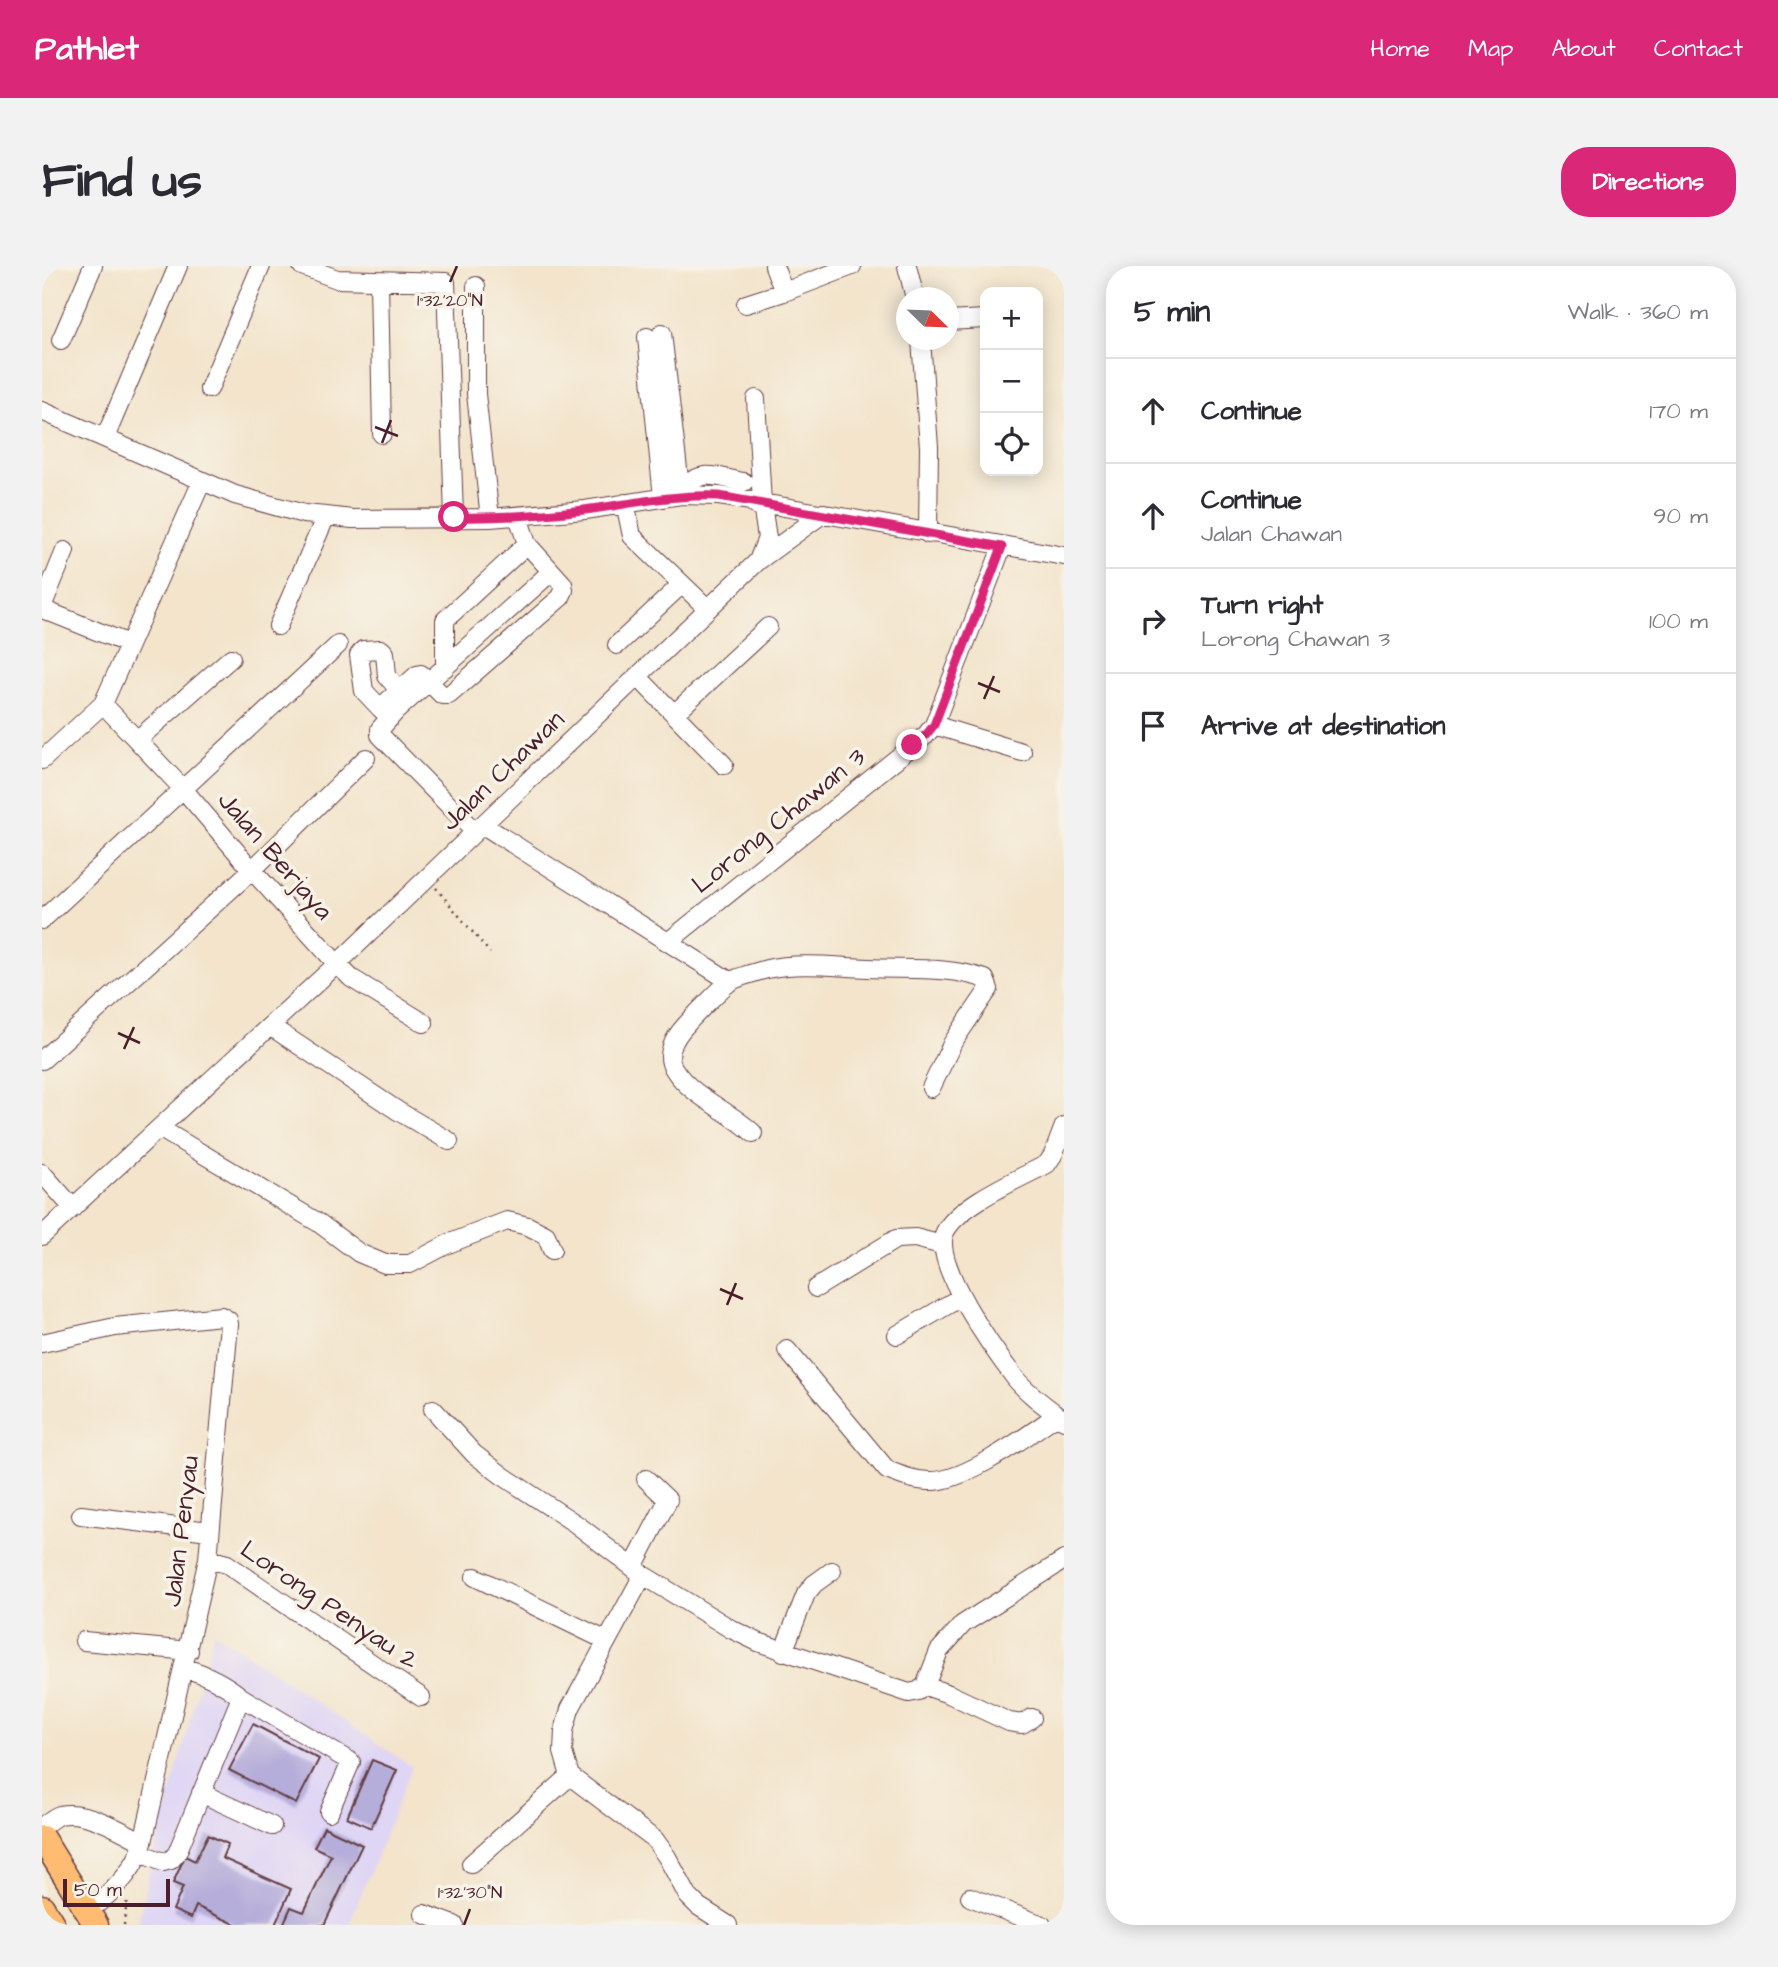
<!DOCTYPE html>
<meta charset="utf-8">
<style>
:root{--surface:#fff;--page:#f2f2f3;--text:#2b2b33;--muted:#7c7c81;--line:#e1e1e2;--accent:#db2777}
body{margin:0;font-family:"Architects Daughter",sans-serif;background:var(--page);color:var(--text)}
.controls{position:absolute;right:21px;top:21px;display:grid;overflow:hidden;border-radius:14px;box-shadow:0 4px 18px #0003}
.controls button{width:63px;height:63px;display:grid;place-items:center;padding:0;border:0;border-bottom:2px solid var(--line);background:var(--surface);color:var(--text);font:35px sans-serif}
.compass{position:absolute;left:854px;top:21px;width:63px;height:63px;border-radius:50%;background:var(--surface);box-shadow:0 4px 18px #0003;rotate:113deg}
.scale{position:absolute;left:21px;bottom:18px;width:107px;box-sizing:border-box;padding-left:7px;border:4px solid #4a1f2b;border-top:0;font-size:19px;line-height:24px;white-space:nowrap;color:#4a1f2b;-webkit-text-stroke:5px #f7f3e8;paint-order:stroke}
.stop{position:absolute;width:21px;height:21px;margin:-16px;border:5px solid #db2777;border-radius:50%;background:#fff}
.stop.end{background:#db2777;border-color:#fff;box-shadow:0 2px 7px #0008}
.list{margin:0;padding:0;list-style:none}
h2{display:flex;justify-content:space-between;align-items:center;height:91px;margin:0;padding:0 28px;font-size:30px}
h2 small{font-size:23px;font-weight:400;color:var(--muted)}
.list li{display:grid;grid-template-columns:46px 1fr auto;gap:21px;align-items:center;box-sizing:border-box;height:105px;padding:0 28px;border-top:2px solid var(--line)}
.list b{display:block;font-size:26px;white-space:nowrap}
.list p{margin:0;font-size:23px;white-space:nowrap;color:var(--muted)}
.list em{font-size:23px;font-style:normal;color:var(--muted)}
.icon{flex:none;width:38px;height:38px;fill:none;stroke:currentColor;stroke-width:2;stroke-linecap:round;stroke-linejoin:round}
.map{position:relative;flex:none;width:1022px;height:1659px;overflow:hidden;border-radius:28px}
header{display:flex;align-items:center;gap:42px;box-sizing:border-box;height:98px;padding:0 35px;background:var(--accent);color:#fff}
header strong{font-size:33px}
nav{display:flex;gap:38px;margin-inline-start:auto;font-size:24px}
.intro{display:flex;align-items:center;justify-content:space-between;box-sizing:border-box;height:168px;padding:0 42px}
h1{margin:0;font-size:49px}
.button{padding:18px 32px;border-radius:28px;background:var(--accent);color:#fff;font-size:24px;font-weight:700}
main{display:flex;gap:42px;padding:0 42px}
aside{flex:1;background:var(--surface);border-radius:28px;box-shadow:0 4px 18px #0003}
.map>svg:first-child{display:block}
.built{fill:#dfd5f5}
.building{fill:#b6aeda}
.lines{fill:none;stroke-linecap:round;stroke-linejoin:round}
.minor-casing{stroke:#633d43;stroke-width:20}
.highway-casing{stroke:#633d43;stroke-width:27}
.path{stroke:#633d43;stroke-width:2.5;stroke-dasharray:2 5;stroke-linecap:butt}
.minor{stroke:#fff;stroke-width:18}
.highway{stroke:#ffbb71;stroke-width:24}
.route{stroke:#db2777;stroke-width:9}
.ticks{fill:none;stroke:#4a1f2b;stroke-width:2.5}
.labels{text-anchor:middle;stroke-width:7;stroke-linejoin:round;paint-order:stroke}
.street-label{font-size:26px;fill:#4a1f2b;stroke:#f7f3e8}
.ticks-label{font-size:18px;text-anchor:middle;fill:#4a1f2b;stroke:#f7f3e8;stroke-width:7;stroke-linejoin:round;paint-order:stroke}
</style>
<header>
<strong>Pathlet</strong>
<nav><a>Home</a><a>Map</a><a>About</a><a>Contact</a></nav>
</header>
<div class="intro"><h1>Find us</h1><a class="button">Directions</a></div>
<main>
<div class="map">
<svg width="1022" height="1659" viewBox="0 0 1022 1659">
<rect width="100%" height="100%" fill="#f7f3e8"/>
<filter id="ink" filterUnits="userSpaceOnUse"><feTurbulence type="fractalNoise" baseFrequency=".0143" numOctaves="2"/><feDisplacementMap in="SourceGraphic" scale="14" xChannelSelector="R" yChannelSelector="G"/><feConvolveMatrix kernelMatrix="1 2 1 2 8 2 1 2 1" color-interpolation-filters="sRGB"/></filter>
<filter id="wash" filterUnits="userSpaceOnUse"><feTurbulence type="fractalNoise" baseFrequency=".00686" numOctaves="4" result="noise"/><feDisplacementMap in="SourceGraphic" scale="28" xChannelSelector="R" yChannelSelector="G"/><feGaussianBlur stdDeviation="1.57" result="paint"/><feColorMatrix in="noise" values="0 0 0 0 0 0 0 0 0 0 0 0 0 0 0 0 0 1.4 0 .05"/><feComposite in="paint" operator="in"/></filter>
<g filter="url(#wash)">
<rect width="100%" height="100%" fill="#f3e4cb"/>
<path class="built" d="M172,1366L370,1501L307,1659H96L109,1597Z"/>
<g id="blocks">
<path class="building" d="M211,1458L277,1493L254,1538L187,1504Z
M330,1494L355,1504L329,1562L305,1551Z
M282,1561L320,1579L282,1659H241L249,1641L262,1646L289,1589L272,1581Z
M166,1569L186,1578L180,1592L249,1623L233,1659H195L154,1640L149,1652L131,1644L141,1621L131,1617L143,1590L153,1595Z"/>
</g>
</g>
<g filter="url(#ink)">
<use href="#blocks" fill-opacity="0" stroke="#633d43" stroke-width="2"/>
<g class="lines">
<g class="minor-casing">
<path id="minor" d="M260,0L295,13L404,16L412,251
M732,0L742,26
M865,0L873,32
M337,15L340,168
M434,20V128L448,252
M704,38L742,26L810,0
M906,55L943,53
M620,67L639,229
M605,71L621,232
M19,74L51,0
M879,74L887,181L886,268
M167,123L219,0
M714,133L720,237
M0,145L193,229L262,248L284,250L310,253L448,252L543,244L639,229L677,230L709,235L1022,290
M63,172L136,0
M639,222C663,202 673,211 702,216
M709,235L721,245L725,272L716,295
M583,237L590,270L665,342
M0,341L23,285
M0,343L87,378
M236,360L284,250
M575,379L640,318
M403,402V354L485,278
M595,410L682,499
M61,438L142,524L210,604L295,698L309,712L382,757
M338,442L322,425L317,389L321,384L339,383L343,387L345,410L358,425
M632,448L726,361
M347,451L338,442L375,409L379,408L400,429H407L519,331L522,324L521,318L485,278L476,250
M892,459L980,486
M95,474L189,392
M0,494L61,438L160,215
M441,559L689,716
M433,566L338,469V463L354,445L509,306
M0,654L296,379
M626,676L884,469L892,459L960,281
M228,760L356,845L407,875
M0,794L210,604L324,492
M1022,860L1011,889L1005,898C977,913 917,938 903,966C889,997 953,1086 973,1112C986,1128 1006,1142 1022,1154
M117,862L277,957L317,987L343,998H368L406,978L465,955L486,960L504,969L510,984
M711,867C687,844 649,831 632,803C622,789 633,771 643,760C651,751 681,720 689,715C699,710 714,706 725,703C757,696 794,701 826,702C865,704 907,700 943,713L947,723L911,776L889,822
M0,907L31,942
M0,970L295,698L716,295L782,247
M774,1022L854,973L873,972L900,979
M855,1069L919,1031
M0,1077L73,1061L179,1050L186,1054L187,1058L166,1293L101,1576C94,1604 69,1628 46,1645
M745,1084L845,1204C858,1209 872,1215 887,1215C922,1217 986,1169 1015,1149
M391,1143L432,1188L461,1210L534,1258L601,1309
M39,1249L167,1265
M166,1293L185,1298L379,1431
M591,1301L626,1234L604,1213
M433,1311L565,1375
M42,1375L147,1385
M741,1386L764,1328L772,1318L790,1305
M883,1420L907,1428L967,1456L980,1458L990,1452
M199,1431L309,1496L287,1546
M159,1527L230,1560
M0,1561C6,1556 11,1551 18,1549C43,1543 80,1565 101,1576
M98,1587L121,1596L129,1594L135,1587L199,1431C182,1417 164,1408 142,1402
M429,1598L528,1510
M928,1631L1000,1659
M382,1648L412,1659
M686,1659L656,1640L646,1630L625,1591L613,1574L528,1510L521,1486L522,1465L528,1443L601,1309L689,1363L716,1376L867,1427L876,1425L883,1420L897,1385L921,1358L1022,1294"/>
</g>
<g class="highway-casing">
<path id="highway" d="M0,1572L54,1659
M0,1641L11,1659"/>
</g>
<path class="path" d="M394,622L448,687
M82,1659L85,1634"/>
<use href="#minor" class="minor"/>
<use href="#highway" class="highway"/>
</g>
</g>
<g class="lines" filter="url(#ink)">
<path class="route" d="M412,251C455,252 499,249 542,244C588,238 631,228 677,230L960,281L892,459L884,469L870,479"/>
</g>
<path class="ticks" d="M408,16L415,0M333,161L356,170M340,177L349,154M936,417L958,426M942,433L952,410M76,767L98,777M82,783L92,761M678,1023L701,1033M685,1039L694,1017M422,1659L428,1643"/>
<g class="labels">
<g class="street-label">
<text transform="translate(460 504) rotate(-44)" y="9">Jalan Chawan</text>
<text transform="translate(736 554) rotate(-39)" y="9">Lorong Chawan 3</text>
<text transform="translate(234 589) rotate(49)" y="9">Jalan Berjaya</text>
<text transform="translate(138 1265) rotate(-83)" y="9">Jalan Penyau</text>
<text transform="translate(288 1338) rotate(34)" y="9">Lorong Penyau 2</text>
</g>
</g>
<g class="ticks-label">
<text x="408" y="40">1°32'20"N</text>
<text x="428" y="1632">1°32'30"N</text>
</g>
</svg>
<div class="controls">
<button>+</button>
<button>−</button>
<button><svg class="icon" aria-label="locate" viewBox="0 0 24 24"><circle cx="12" cy="12" r="6"/><path d="M12 2v4M12 18v4M2 12h4M18 12h4"/></svg></button>
</div>
<svg class="compass" viewBox="-18 -18 36 36"><path d="M0-13l5 13h-10z" fill="#e53935"/><path d="M0 13l5-13h-10z" fill="#7c7c81"/></svg>
<div class="scale">50 m</div>
<div class="stop" style="left:412px;top:251px"></div>
<div class="stop end" style="left:870px;top:479px"></div>
</div>
<aside>
<h2>5 min<small>Walk · 360 m</small></h2>
<ul class="list">
<li><svg class="icon" aria-label="ahead" viewBox="0 0 24 24"><path d="M12 20V5M6 11l6-6 6 6"/></svg><div><b>Continue</b></div><em>170 m</em></li>
<li><svg class="icon" aria-label="ahead" viewBox="0 0 24 24"><path d="M12 20V5M6 11l6-6 6 6"/></svg><div><b>Continue</b><p>Jalan Chawan</p></div><em>90 m</em></li>
<li><svg class="icon" aria-label="right" viewBox="0 0 24 24"><path d="M7 20v-9h11M14 6l5 5-5 5"/></svg><div><b>Turn right</b><p>Lorong Chawan 3</p></div><em>100 m</em></li>
<li><svg class="icon" aria-label="arrive" viewBox="0 0 24 24"><path d="M6 21V4h12l-3 4 3 4H6"/></svg><div><b>Arrive at destination</b></div></li>
</ul>
</aside>
</main>
